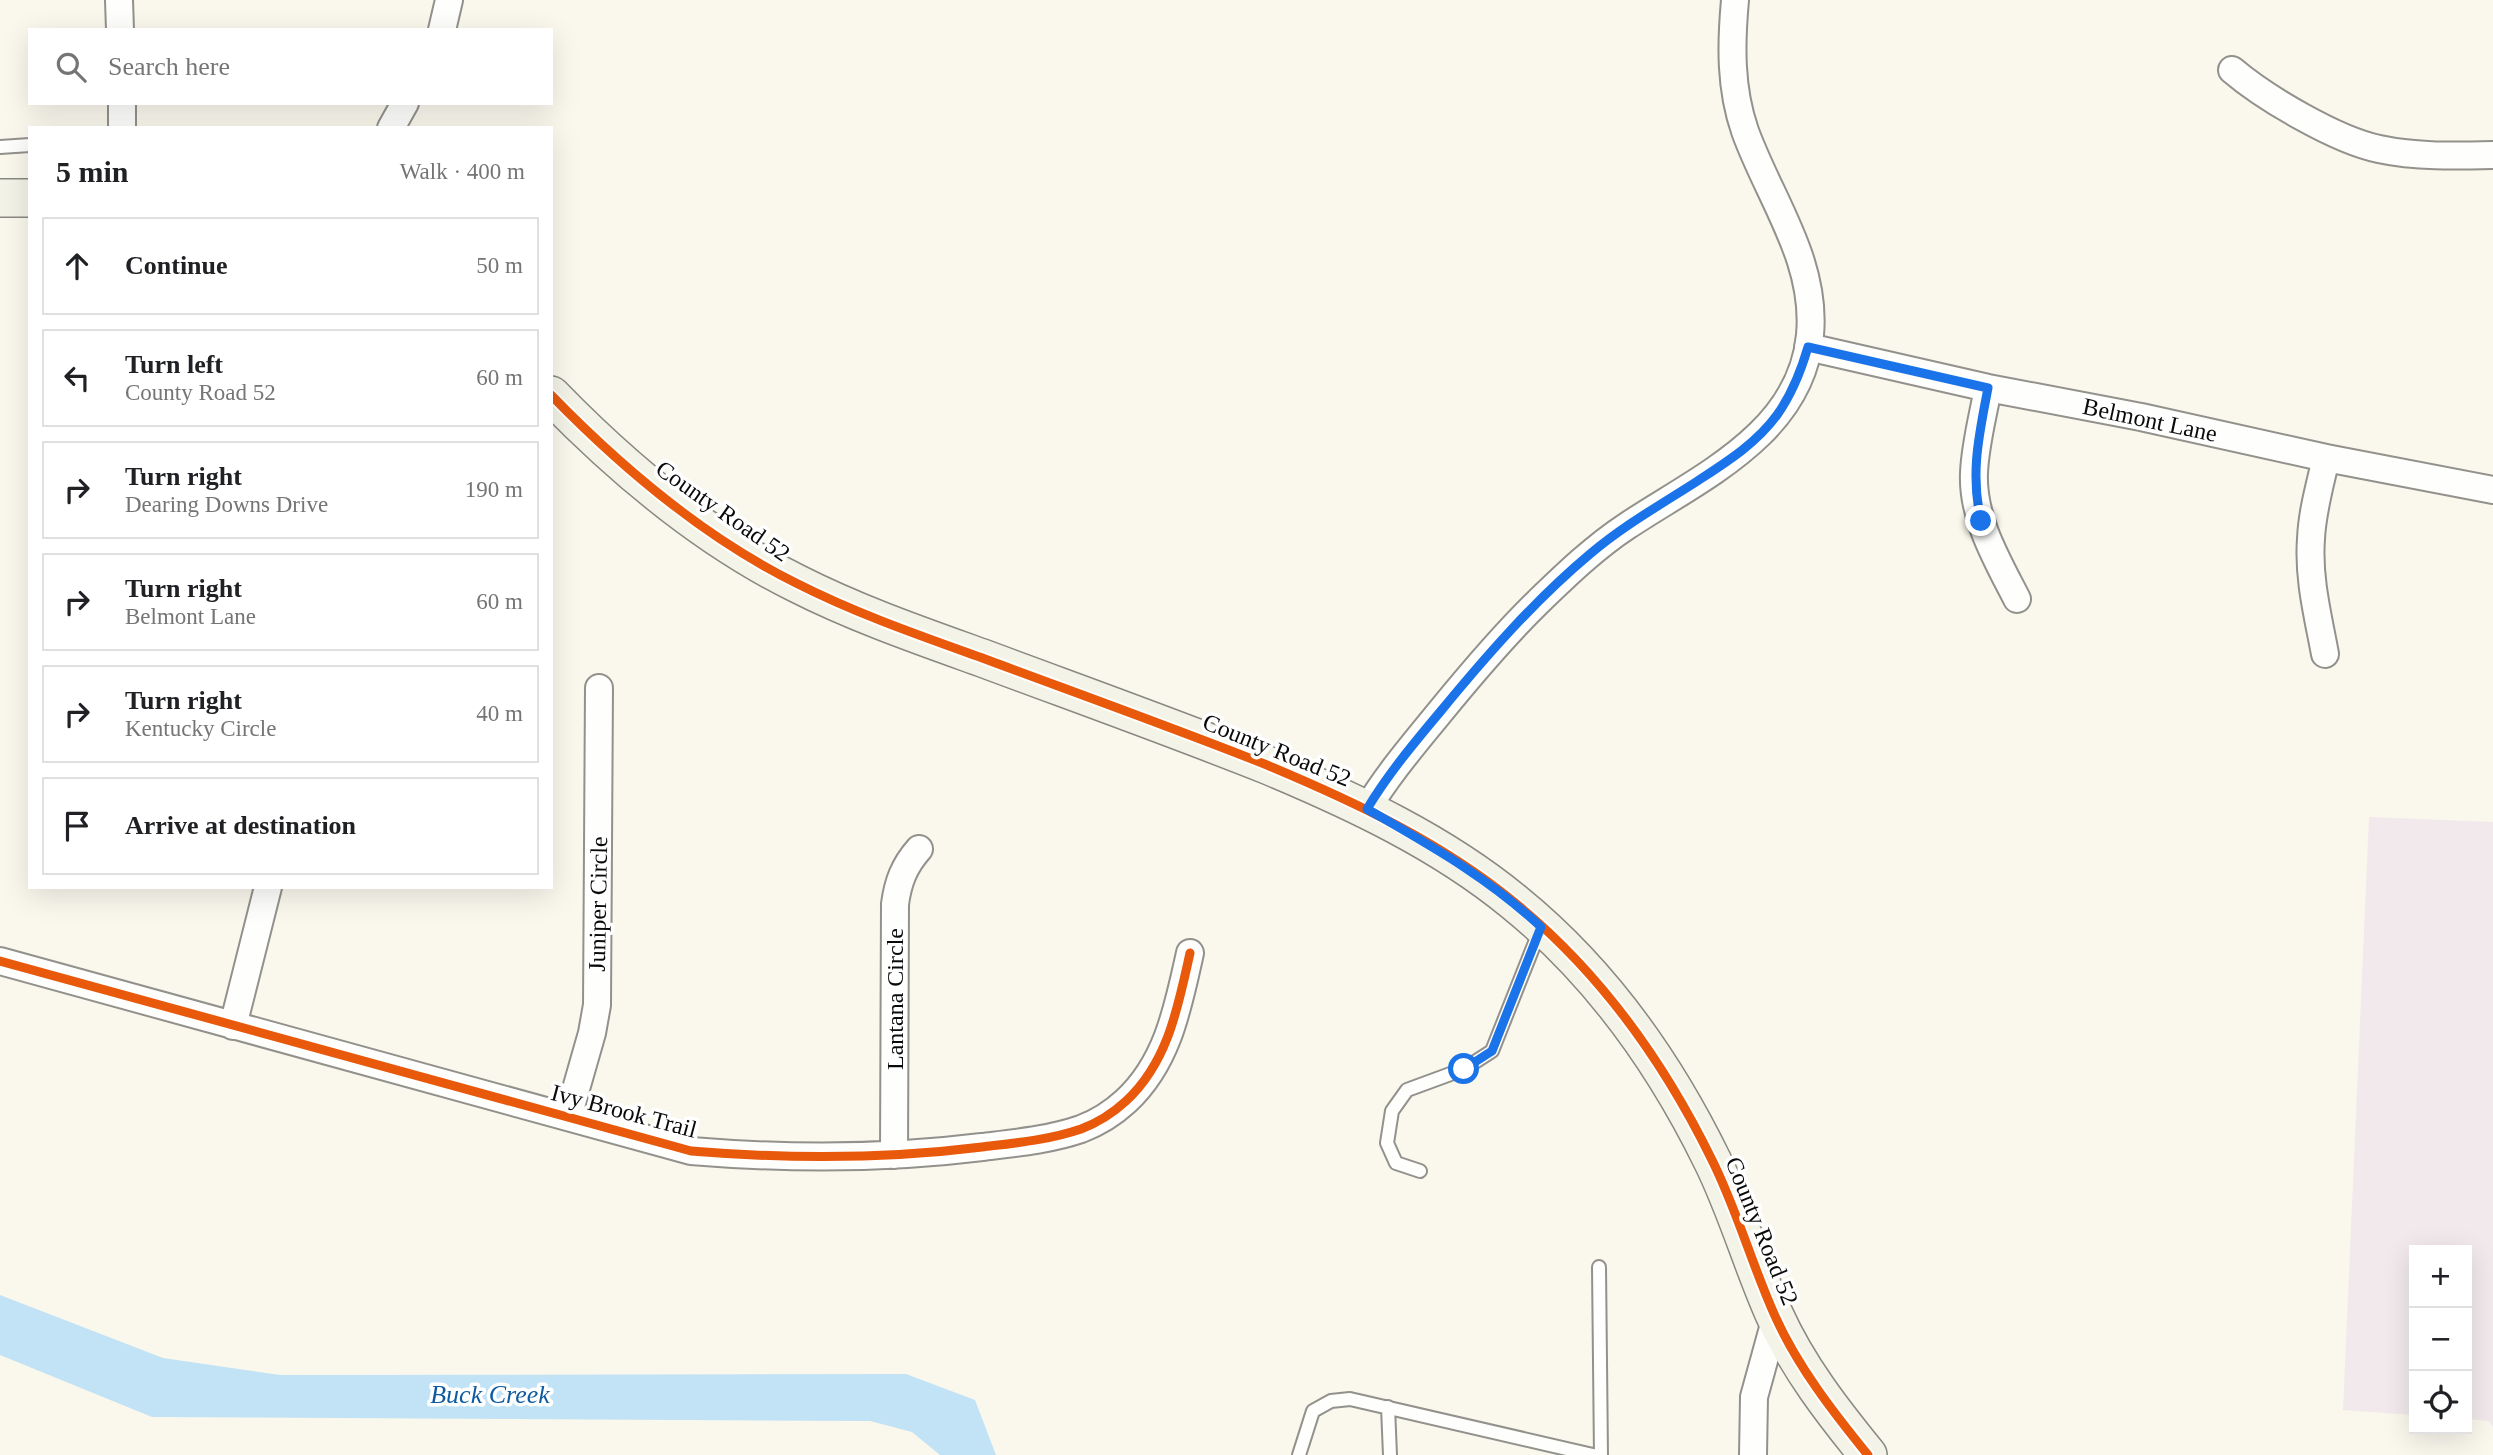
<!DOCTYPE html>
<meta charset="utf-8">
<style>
:root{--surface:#fff;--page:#f2f2f2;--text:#202124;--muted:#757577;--line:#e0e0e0}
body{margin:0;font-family:Georgia,serif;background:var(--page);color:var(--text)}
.controls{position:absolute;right:21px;bottom:21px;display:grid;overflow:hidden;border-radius:0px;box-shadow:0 7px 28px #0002}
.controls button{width:63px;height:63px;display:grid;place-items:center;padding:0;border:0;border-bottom:2px solid var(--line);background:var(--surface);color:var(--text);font:35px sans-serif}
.stop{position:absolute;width:21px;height:21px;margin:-16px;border:5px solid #1a73e8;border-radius:50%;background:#fff}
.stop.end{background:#1a73e8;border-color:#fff;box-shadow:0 2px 7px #0008}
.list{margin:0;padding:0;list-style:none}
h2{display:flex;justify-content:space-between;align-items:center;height:91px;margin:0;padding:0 28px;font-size:30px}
h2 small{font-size:23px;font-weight:400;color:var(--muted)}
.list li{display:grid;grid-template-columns:46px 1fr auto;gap:21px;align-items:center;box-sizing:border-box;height:98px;margin:0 14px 14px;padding:0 14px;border:2px solid var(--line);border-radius:0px}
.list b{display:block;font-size:26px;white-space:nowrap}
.list p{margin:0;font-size:23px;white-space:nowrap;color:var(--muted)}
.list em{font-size:23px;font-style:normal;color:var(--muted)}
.icon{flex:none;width:38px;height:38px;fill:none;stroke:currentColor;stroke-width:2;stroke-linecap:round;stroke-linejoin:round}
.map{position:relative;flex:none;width:2493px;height:1455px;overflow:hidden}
.search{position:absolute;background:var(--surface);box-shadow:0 7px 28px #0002;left:28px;top:28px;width:525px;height:77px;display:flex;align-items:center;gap:18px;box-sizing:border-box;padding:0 24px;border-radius:0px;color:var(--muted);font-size:26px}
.panel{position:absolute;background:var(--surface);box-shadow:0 7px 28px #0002;left:28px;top:126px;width:525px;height:763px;border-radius:0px}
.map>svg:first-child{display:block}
.industrial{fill:#f1e9eb}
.water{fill:#c2e2f5}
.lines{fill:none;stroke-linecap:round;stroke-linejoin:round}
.lane-casing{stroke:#92918c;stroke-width:16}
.street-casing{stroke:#92918c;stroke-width:30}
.secondary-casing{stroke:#898883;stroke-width:40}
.lane{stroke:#fefefc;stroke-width:12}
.street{stroke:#fefefc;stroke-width:26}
.secondary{stroke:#f4f3e7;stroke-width:37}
.cycleway-casing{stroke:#fff;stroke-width:13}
.cycleway{stroke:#e8590c;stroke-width:9}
.route{stroke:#1a73e8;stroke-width:9}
.labels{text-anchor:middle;stroke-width:7;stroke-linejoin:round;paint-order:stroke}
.street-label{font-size:24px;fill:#0a0a0a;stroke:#fff}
.water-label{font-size:26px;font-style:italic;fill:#0f5ba0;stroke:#fff}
</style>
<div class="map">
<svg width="2493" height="1455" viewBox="0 0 2493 1455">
<rect width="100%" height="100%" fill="#faf8ed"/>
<path class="industrial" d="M2369,817L2493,822V1427L2489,1421L2467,1419V1250H2414V1415L2343,1410Z"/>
<path class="water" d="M0,1295L163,1358L280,1375L906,1374L975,1400L996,1455H940L912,1432L870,1421L152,1417L0,1355Z"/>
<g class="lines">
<g class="lane-casing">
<path id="lane" d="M0,147L30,145
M1420,1171L1396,1163L1387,1143L1392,1111L1407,1090L1464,1069L1492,1051L1540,930
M1599,1267L1601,1455
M1388,1407L1390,1455
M1299,1455L1313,1411L1331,1401L1350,1399L1593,1455"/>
</g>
<g class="street-casing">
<path id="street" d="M119,0L120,30
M442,30L449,0
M2232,70C2265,98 2336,140 2379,149C2416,157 2455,156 2493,155
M122,128V103
M391,128L405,103
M1808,347L1988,388L2141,417L2326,458L2493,490
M1988,388C1983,416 1975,445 1974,473C1972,518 1997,560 2017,599
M2325,654C2318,616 2308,578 2311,539C2312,512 2320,485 2326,458
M1367,809C1388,774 1414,744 1440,712C1471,674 1503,636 1538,602C1566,575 1595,547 1627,526C1699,478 1801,434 1810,335C1817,260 1769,198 1745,131C1730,88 1731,44 1735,0
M0,961L691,1151C788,1159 886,1159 982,1147C1015,1143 1049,1140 1081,1129C1097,1123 1113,1113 1126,1101C1168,1062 1178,1007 1190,953
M233,1026L268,887
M568,1117L592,1033L597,1005L599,688
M894,1155L895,904C898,882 904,866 919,849
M1753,1455L1754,1397L1776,1317"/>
</g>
<g class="secondary-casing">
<path id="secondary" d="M0,198H30
M551,395C622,468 705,538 796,583C857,614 921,636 985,659C1079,694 1174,728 1267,765C1353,801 1441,842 1514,902C1599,971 1664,1062 1712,1160C1737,1210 1752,1265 1775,1316C1798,1367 1833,1412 1868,1455"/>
</g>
<use href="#lane" class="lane"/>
<use href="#street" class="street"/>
<use href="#secondary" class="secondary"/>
<g class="cycleway-casing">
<path id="cycleway" d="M551,395C622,468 705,538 796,583C857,614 921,636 985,659C1079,694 1174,728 1267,765C1353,801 1441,842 1514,902C1599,971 1664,1062 1712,1160C1737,1210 1752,1265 1775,1316C1798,1367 1833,1412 1868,1455
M0,961L691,1151C788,1159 886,1159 982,1147C1015,1143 1049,1140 1081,1129C1097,1123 1113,1113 1126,1101C1168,1062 1178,1007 1190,953"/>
</g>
<use href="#cycleway" class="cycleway"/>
</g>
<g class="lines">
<path class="route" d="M1464,1069L1492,1051L1541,927C1486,876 1431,846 1367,809C1388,774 1414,743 1440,712C1486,656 1535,600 1590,554C1623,526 1660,505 1696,482C1725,463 1756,444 1777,415C1792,394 1801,371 1808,347L1988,388C1979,435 1970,474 1981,521"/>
</g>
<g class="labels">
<g class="street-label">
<text transform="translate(2150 420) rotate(12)" y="8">Belmont Lane</text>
<text transform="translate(723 511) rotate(35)" y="8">County Road 52</text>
<text transform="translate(1277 750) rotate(22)" y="8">County Road 52</text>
<text transform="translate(598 904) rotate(-89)" y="8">Juniper Circle</text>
<text transform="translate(895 999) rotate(-90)" y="8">Lantana Circle</text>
<text transform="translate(624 1111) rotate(15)" y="8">Ivy Brook Trail</text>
<text transform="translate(1762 1231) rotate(68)" y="8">County Road 52</text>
</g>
<g class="water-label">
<text x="490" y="1403">Buck Creek</text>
</g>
</g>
</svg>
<div class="controls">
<button>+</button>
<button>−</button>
<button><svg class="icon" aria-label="locate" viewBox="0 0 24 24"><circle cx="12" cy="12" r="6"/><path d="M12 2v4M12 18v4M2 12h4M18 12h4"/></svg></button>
</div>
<div class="stop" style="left:1464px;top:1069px"></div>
<div class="stop end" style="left:1981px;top:521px"></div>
<div class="search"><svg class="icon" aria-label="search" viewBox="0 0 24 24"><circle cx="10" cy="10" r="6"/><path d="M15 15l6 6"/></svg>Search here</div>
<section class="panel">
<h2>5 min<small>Walk · 400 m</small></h2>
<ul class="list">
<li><svg class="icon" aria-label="ahead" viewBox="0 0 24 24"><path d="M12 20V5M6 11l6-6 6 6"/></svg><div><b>Continue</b></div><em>50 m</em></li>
<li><svg class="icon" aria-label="left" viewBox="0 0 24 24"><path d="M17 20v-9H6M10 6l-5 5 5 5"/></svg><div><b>Turn left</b><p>County Road 52</p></div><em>60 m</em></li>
<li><svg class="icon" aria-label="right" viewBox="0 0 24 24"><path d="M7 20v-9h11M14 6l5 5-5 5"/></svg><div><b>Turn right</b><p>Dearing Downs Drive</p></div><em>190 m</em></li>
<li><svg class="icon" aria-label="right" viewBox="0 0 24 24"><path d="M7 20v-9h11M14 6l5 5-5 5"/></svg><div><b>Turn right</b><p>Belmont Lane</p></div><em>60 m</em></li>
<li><svg class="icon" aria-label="right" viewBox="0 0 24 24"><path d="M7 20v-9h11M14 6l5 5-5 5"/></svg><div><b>Turn right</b><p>Kentucky Circle</p></div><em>40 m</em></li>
<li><svg class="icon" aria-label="arrive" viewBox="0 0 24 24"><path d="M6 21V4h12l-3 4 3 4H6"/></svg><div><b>Arrive at destination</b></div></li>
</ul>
</section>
</div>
